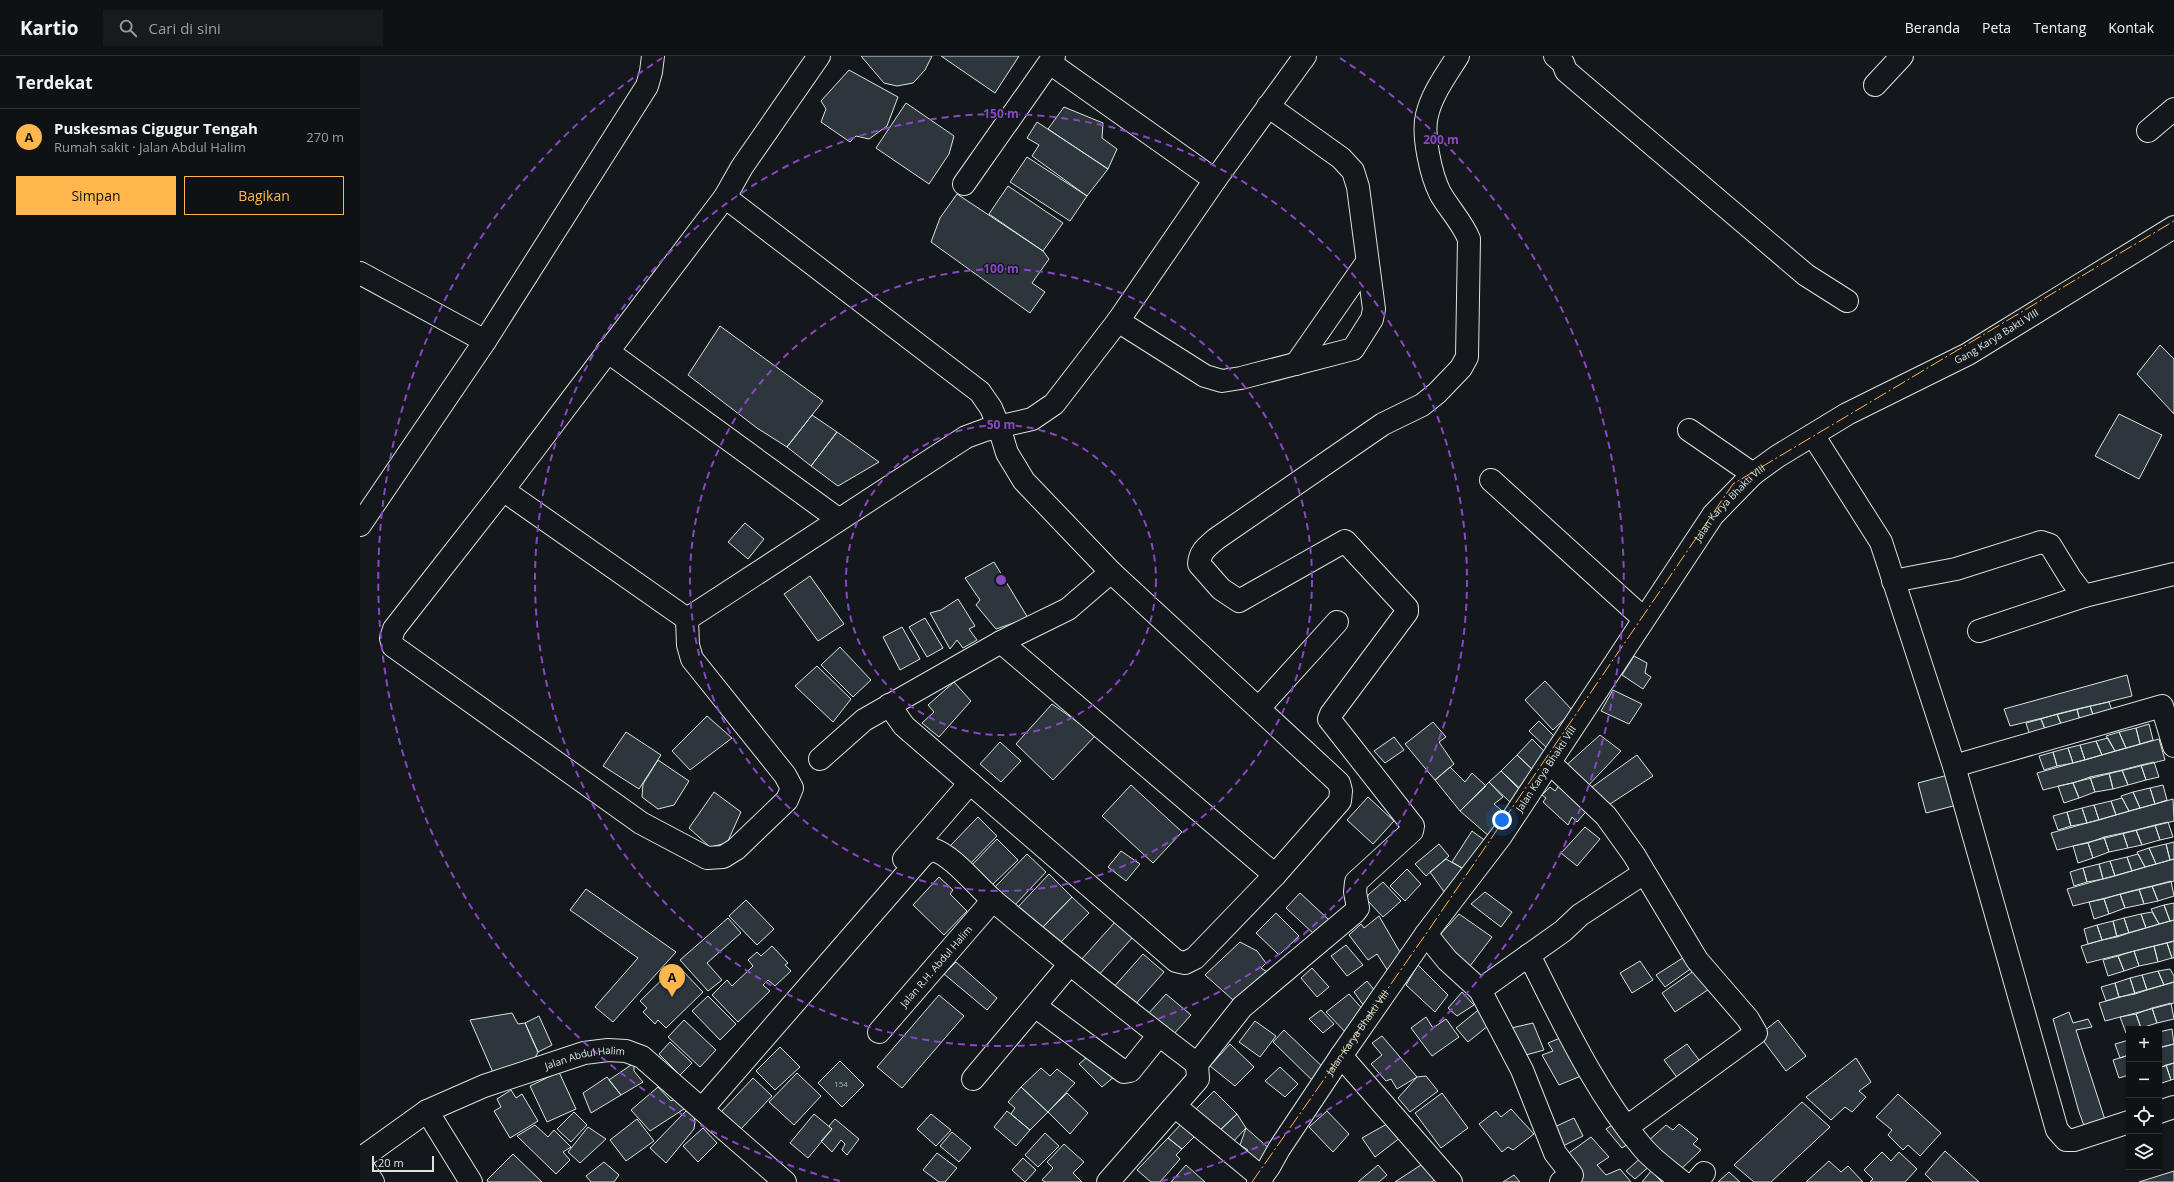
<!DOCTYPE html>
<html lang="id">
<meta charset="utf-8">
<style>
:root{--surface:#0f1215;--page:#181b1e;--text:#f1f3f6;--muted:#9b9ea0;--line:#2f3234;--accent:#ffb74d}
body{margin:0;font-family:"Open Sans",sans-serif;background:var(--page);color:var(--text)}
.controls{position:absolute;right:12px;bottom:12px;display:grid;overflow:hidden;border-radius:0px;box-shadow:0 1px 3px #0004}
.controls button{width:36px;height:36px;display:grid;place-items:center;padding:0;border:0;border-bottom:1px solid var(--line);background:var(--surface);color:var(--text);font:20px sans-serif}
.scale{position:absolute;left:12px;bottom:10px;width:62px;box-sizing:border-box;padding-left:4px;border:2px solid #d8e6dc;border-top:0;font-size:11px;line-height:14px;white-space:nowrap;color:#d8e6dc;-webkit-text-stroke:3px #14181c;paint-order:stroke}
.you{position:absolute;left:1142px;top:764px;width:14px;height:14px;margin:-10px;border:3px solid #fff;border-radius:50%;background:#1a73e8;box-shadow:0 0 0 6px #1a73e833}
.badge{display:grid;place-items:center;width:26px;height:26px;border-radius:50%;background:var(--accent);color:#111;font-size:13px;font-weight:700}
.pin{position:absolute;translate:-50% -33px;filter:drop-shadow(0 1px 2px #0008)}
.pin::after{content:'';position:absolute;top:21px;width:14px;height:12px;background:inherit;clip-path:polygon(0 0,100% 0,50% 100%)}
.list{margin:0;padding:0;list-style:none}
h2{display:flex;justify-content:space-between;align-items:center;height:52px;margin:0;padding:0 16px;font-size:17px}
h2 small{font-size:13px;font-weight:400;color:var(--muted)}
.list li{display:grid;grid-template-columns:26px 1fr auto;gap:12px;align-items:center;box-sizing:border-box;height:56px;padding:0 16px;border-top:1px solid var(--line)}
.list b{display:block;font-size:15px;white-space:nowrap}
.list p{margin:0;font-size:13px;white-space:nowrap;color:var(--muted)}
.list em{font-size:13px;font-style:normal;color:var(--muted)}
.actions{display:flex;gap:8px;padding:12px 16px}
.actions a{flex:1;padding:9px 0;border:1px solid var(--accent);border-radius:0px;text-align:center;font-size:14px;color:var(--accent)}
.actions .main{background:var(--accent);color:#111}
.icon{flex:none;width:22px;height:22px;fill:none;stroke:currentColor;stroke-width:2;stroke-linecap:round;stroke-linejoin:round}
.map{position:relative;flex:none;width:1814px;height:1126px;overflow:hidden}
header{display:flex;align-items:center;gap:24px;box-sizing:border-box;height:56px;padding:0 20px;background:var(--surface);border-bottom:1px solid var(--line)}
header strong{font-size:19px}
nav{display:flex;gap:22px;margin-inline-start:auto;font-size:14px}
.search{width:280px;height:36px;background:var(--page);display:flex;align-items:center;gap:10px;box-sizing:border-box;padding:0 14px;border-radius:0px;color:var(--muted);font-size:15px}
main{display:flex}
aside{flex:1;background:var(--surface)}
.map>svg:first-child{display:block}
.building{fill:#2c363c;stroke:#d8e6dc}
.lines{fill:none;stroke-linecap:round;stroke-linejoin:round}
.minor-casing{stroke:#d8e6dc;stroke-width:24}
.minor{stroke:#14181c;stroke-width:22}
.power{stroke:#ffb74d;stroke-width:1;stroke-dasharray:14 3 2 3;stroke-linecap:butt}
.ring{fill:none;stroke:#8948c3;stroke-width:2;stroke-dasharray:7 5}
.labels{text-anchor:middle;stroke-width:3;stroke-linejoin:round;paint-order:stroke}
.number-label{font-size:8px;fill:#adbab4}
.street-label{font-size:10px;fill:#d8e6dc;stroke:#14181c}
.centre{fill:#8948c3;stroke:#14181c;stroke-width:2}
.ring-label{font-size:12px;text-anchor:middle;font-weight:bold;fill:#8948c3;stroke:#14181c;stroke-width:3;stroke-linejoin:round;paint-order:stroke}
</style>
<header>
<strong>Kartio</strong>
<div class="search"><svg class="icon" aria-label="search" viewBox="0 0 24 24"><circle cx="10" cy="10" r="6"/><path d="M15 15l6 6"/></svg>Cari di sini</div>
<nav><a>Beranda</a><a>Peta</a><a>Tentang</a><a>Kontak</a></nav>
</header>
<main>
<aside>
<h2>Terdekat<small></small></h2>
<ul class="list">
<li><span class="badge">A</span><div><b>Puskesmas Cigugur Tengah</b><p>Rumah sakit · Jalan Abdul Halim</p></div><em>270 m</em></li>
</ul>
<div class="actions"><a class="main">Simpan</a><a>Bagikan</a></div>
</aside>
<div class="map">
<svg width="1814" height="1126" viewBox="0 0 1814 1126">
<rect width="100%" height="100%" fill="#14181c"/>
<path class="building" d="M501,0H572L565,14L553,27L537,30L524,27Z
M581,0H659L635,37Z
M489,14L538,41L527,70L509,83L496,80L490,86L461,66L466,53L461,45Z
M546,47L594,80L589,98L569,128L516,92Z
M704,51L743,67L742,82L757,93L748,113L688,73Z
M677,66L748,113L727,140L672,100L679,89L667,82Z
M667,101L727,140L710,165L650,126Z
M648,130L703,167L683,195L629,158Z
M597,138L683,195L689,203L672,227L685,236L670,257L571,186L580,162Z
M360,270L463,345L427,391L397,372L328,319Z
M1800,289L1814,303V358L1777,318Z
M1759,358L1802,379L1779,423L1735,400Z
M452,359L477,376L451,410L427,391Z
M477,376L519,406L478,430L451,410Z
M385,467L404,483L388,503L368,486Z
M634,506L668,562L636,573L616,549L620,544L605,522Z
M450,520L484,568L458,585L424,538Z
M598,543L615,570L609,573L617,584L603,592L597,584L590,593L570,557L581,554Z
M565,562L583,592L567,601L549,571Z
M542,571L560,603L540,614L523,581Z
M480,591L511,624L493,641L461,609Z
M1274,600L1287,607L1285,617L1291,621L1283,633L1262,619Z
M457,610L491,643L473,666L435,630Z
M1767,619L1772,640L1650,670L1644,653Z
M1185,625L1213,655L1193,674L1165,644Z
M594,626L611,645L579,681L562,667L574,656L568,649Z
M1253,634L1282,648L1269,668L1241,655Z
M1749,646L1754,660L1735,665L1730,650Z
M692,648L736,679L693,724L656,688Z
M1730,650L1735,665L1721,669L1717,653Z
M1717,653L1721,669L1703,673L1697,658Z
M1697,658L1703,673L1687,678L1681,663Z
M347,660L372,682L330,714L312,695Z
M1681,663L1687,678L1671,683L1666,667Z
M1179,665L1200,686L1191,696L1169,675Z
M1073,666L1086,681L1079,686L1094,708L1075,724L1045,688Z
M1789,668L1793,684L1780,688L1776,672Z
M1776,672L1780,688L1766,692L1759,676Z
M266,676L301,699L279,733L243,710Z
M1759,676L1766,692L1755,695L1746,680Z
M1240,679L1261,695L1223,735L1202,713Z
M1034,681L1044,694L1025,707L1014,695Z
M1748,682L1755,695L1742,699L1736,685Z
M1172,683L1190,701L1175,716L1157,699Z
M1799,683L1805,704L1683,734L1677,717Z
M1736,685L1742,699L1725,704L1720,689Z
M640,686L661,705L641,726L620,708Z
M1720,689L1725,704L1713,707L1708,692Z
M1708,692L1713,707L1697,710L1693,696Z
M1693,696L1697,710L1684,714L1679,700Z
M1157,699L1175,716L1159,733L1141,715Z
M1277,699L1293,720L1244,752L1232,731Z
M298,704L329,725L314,749L298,753L282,741L283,728Z
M1794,706L1799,721L1786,724L1781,709Z
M1781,709L1786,724L1768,729L1762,714Z
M1090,711L1105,726L1112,717L1126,730L1100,755L1075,724Z
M1762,714L1768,729L1753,733L1749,717Z
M1141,715L1165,737L1152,748L1129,726Z
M1749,717L1753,733L1735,736L1730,721Z
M1588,719L1597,749L1566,757L1558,727Z
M1730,721L1735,736L1719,742L1713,727Z
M1202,725L1231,750L1217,766L1212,761L1208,769L1183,746L1186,742L1182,739L1190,731L1195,735Z
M1129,726L1143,741L1134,748L1147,759L1130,781L1100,755Z
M1713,727L1719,742L1704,747L1698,730Z
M771,729L822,776L793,807L742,760Z
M1803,729L1807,744L1795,748L1790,732Z
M1790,732L1795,748L1780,752L1773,736Z
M354,736L381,756L367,787L350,791L329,772Z
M1773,736L1780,752L1769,755L1761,740Z
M1008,741L1034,765L1013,788L987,764Z
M1762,742L1769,755L1756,759L1751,745Z
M1813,743L1814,765L1697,794L1691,777Z
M1751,745L1756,759L1739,764L1734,749Z
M1734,749L1739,764L1727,767L1722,752Z
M1722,752L1727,767L1711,770L1707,756Z
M1707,756L1711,770L1698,774L1693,760Z
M618,761L637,780L608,810L589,791Z
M1808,766L1813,781L1800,784L1795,769Z
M1795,769L1800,784L1782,789L1776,774Z
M1225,771L1240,783L1217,810L1201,797Z
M1776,774L1782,789L1768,792L1763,777Z
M1112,775L1127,786L1107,815L1092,806Z
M1763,777L1768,792L1749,796L1744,781Z
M1744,781L1749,796L1733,802L1728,787Z
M637,783L658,804L630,831L610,811Z
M1814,786V803L1810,804L1806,788Z
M1728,787L1733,802L1718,807L1713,790Z
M1079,788L1089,800L1066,820L1055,808Z
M1806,788L1810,804L1796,808L1789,792Z
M1789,792L1796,808L1785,811L1777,796Z
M761,795L780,808L766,825L748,811Z
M667,798L686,816L654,850L635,831Z
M1778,798L1785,811L1772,815L1767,801Z
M1767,801L1772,815L1755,820L1750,805Z
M1086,803L1107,815L1087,840L1070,816Z
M1814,803V825L1713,850L1707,833Z
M1750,805L1755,820L1743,823L1739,808Z
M1739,808L1743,823L1727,826L1723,812Z
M1723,812L1727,826L1714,830L1710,816Z
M1047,813L1061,828L1045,845L1030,830Z
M689,818L712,841L681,873L657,852Z
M579,821L593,834L590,838L607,855L584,879L553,849Z
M1811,825L1814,840L1798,845L1792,830Z
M1023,826L1041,845L1023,861L1007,844L1008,839Z
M1792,830L1798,845L1784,848L1779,833Z
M226,833L316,896L253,966L235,951L278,902L210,854Z
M1779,833L1784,848L1765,852L1760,838Z
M1125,836L1152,856L1141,871L1111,848Z
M940,837L969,864L955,879L926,852Z
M1760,838L1765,852L1749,858L1744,843Z
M712,841L729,857L698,889L681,873Z
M1744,843L1749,858L1734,863L1729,846Z
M386,844L414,873L397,889L369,860Z
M1814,847V864L1810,865L1804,849Z
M1804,849L1810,865L1799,868L1791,853Z
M1792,856L1799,868L1786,872L1781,858Z
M916,857L939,880L919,899L896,877Z
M1099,858L1132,881L1110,910L1077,882Z
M1781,858L1786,872L1769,877L1764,862Z
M1019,860L1044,903L1033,923L1017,898L1008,904L989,879L1001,868L1004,872Z
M368,862L381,877L347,907L362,924L348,935L320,904Z
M1764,862L1769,877L1757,881L1753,865Z
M1814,864V885L1727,907L1721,890Z
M1753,865L1757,881L1742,884L1737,869Z
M755,866L773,881L737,921L720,905Z
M1737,869L1742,884L1728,888L1724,873Z
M1814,885V902H1812L1807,887Z
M880,886L897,895L906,907L901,912L910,918L873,944L845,919Z
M1807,887L1812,902L1798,906L1794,890Z
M986,889L1003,909L987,920L971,900Z
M412,890L428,907L425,909L431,915L415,930L408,924L403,929L410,935L378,966L352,939L367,924L372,930L393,910L388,904L397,896L401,900Z
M1794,890L1798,906L1779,910L1774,895Z
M1774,895L1779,910L1764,915L1758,900Z
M783,898L804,916L773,951L752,933Z
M1329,898L1336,909L1305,931L1296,919Z
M1758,900L1764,915L1748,920L1743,904Z
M1280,905L1293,924L1272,937L1260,917Z
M596,906L637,942L627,954L584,918Z
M317,909L343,936L306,972L298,964L295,968L283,956L287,952L280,945Z
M1058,909L1088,939L1075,956L1046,929Z
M952,912L969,931L957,941L941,922Z
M1338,912L1355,929L1315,956L1302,937Z
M1810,913L1814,920V926L1804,929L1798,915Z
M1798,915L1804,929L1787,934L1782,919Z
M1782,919L1787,934L1775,938L1770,922Z
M1770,922L1775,938L1759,941L1755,927Z
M1007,925L1019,940L1009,957L994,936Z
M1814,926V947L1745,965L1739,947Z
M1755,927L1759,941L1746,945L1741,931Z
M1102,936L1114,949L1097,960L1088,952Z
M806,938L831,959L812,980L788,958Z
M989,938L1006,957L989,980L966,956Z
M579,939L604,960L542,1032L517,1011Z
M348,940L376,968L360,984L332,955Z
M1811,947L1814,963L1797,967L1792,952Z
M1122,951L1134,965L1108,986L1096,972Z
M1792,952L1797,967L1781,972L1776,958Z
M961,954L974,968L963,977L949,963Z
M1709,956L1713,967L1728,963L1732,971L1716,974L1747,1070L1726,1075L1719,1056L1693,963Z
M152,957L158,968L165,967L178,996L175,1002L135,1021L110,964Z
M1776,958L1781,972L1769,973V976L1766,977L1760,961Z
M179,960L192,989L178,996L165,967Z
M1066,961L1073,972L1086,963L1099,981L1072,1000L1051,972Z
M324,964L356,994L340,1011L308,981Z
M1418,964L1446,1000L1426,1015L1399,979Z
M895,965L916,980L900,1001L879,986Z
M1173,967L1184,994L1159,1001L1147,973Z
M1812,973L1814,988L1801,991L1799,976Z
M924,974L968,1016L956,1028L913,986Z
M1022,980L1057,1021L1037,1033L1031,1023L1026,1025L1011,1008L1022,999L1012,987Z
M1205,980L1226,1018L1199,1029L1182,999L1193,995L1188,987Z
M1769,984V999L1760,1002L1755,988Z
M310,986L332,1007L320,1019L299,998Z
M870,988L894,1011L875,1030L850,1010Z
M1327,988L1342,1008L1319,1024L1304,1004Z
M1814,988V1007L1799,1012V992Z
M420,991L440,1011L415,1034L396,1015Z
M732,997L755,1020L742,1031L719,1008Z
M1769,999V1019L1759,1022L1753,1004Z
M1496,1002L1511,1026L1499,1035L1506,1041L1492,1056L1485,1051L1471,1064L1446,1041Z
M480,1005L504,1029L482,1051L458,1027Z
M274,1007V1015L283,1026L261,1039L249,1024Z
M1814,1007V1023L1811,1024L1806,1009Z
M1806,1009L1811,1024L1799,1028V1012Z
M920,1011L938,1028L925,1041L905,1025Z
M681,1012L690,1020L697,1013L715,1027L688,1056L661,1031Z
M199,1016L216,1053L187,1066L170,1030Z
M437,1017L461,1040L434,1069L409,1046Z
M1066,1020L1078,1035L1050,1056L1038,1042L1057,1021Z
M247,1021L261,1039L231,1057L223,1037Z
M393,1022L412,1040L380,1074L361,1056Z
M298,1031L311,1045L319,1041L327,1051L290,1075L271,1054Z
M661,1031L688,1056L670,1074L651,1058L655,1052L648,1046Z
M151,1034L156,1042L162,1038L178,1065L150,1082L134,1055L141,1051L137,1043Z
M854,1035L877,1058L856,1078L832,1057Z
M707,1037L728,1057L710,1078L688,1056Z
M1082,1037L1108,1072L1081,1092L1055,1057Z
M1538,1038L1581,1077L1560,1100L1548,1089L1543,1094L1528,1079L1532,1074L1516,1061Z
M1442,1046L1470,1071L1411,1126H1394L1374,1109Z
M1151,1053L1174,1078L1153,1094L1148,1091L1142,1096L1119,1068L1136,1055L1141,1061Z
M326,1055L333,1056L335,1066L334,1073L306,1107L290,1092Z
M647,1055L670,1074L656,1090L634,1071Z
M967,1055L989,1078L973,1096L949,1071Z
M214,1056L227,1069L211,1086L197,1073Z
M454,1058L472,1073L448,1102L430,1087Z
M571,1058L591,1074L576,1090L557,1073Z
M877,1058L886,1072L869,1090L856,1078Z
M1214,1062L1223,1080L1199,1092L1190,1073Z
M277,1063L294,1085L266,1105L250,1084Z
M475,1063L499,1083L487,1099L482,1094L485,1088L481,1084L472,1096L461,1085L472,1073L469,1070Z
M1034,1064L1045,1078L1015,1101L1002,1082Z
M1258,1065L1274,1084L1262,1092L1246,1073Z
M823,1066L837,1078L822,1093L808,1082Z
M1319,1068L1338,1083L1333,1088L1341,1094L1317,1117L1287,1086L1306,1069L1313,1074Z
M175,1069L188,1081L194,1074L211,1091L203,1096L210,1104L196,1118L157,1080Z
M228,1071L246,1083L220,1107L208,1096Z
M343,1072L357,1087L338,1106L323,1090Z
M886,1072L912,1095L904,1117L882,1101L888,1094L880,1089Z
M592,1076L611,1092L599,1106L580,1090Z
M685,1077L699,1090L678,1111L665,1099Z
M1231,1081L1249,1101L1237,1109L1246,1119L1260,1113L1271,1126H1222L1212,1114L1206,1099Z
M808,1082L822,1093L816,1099L820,1103L800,1126H791L777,1114Z
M704,1088L724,1106L713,1117L722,1126H685L682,1124L693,1112L687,1106Z
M1585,1095L1619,1126H1573L1565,1118Z
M1522,1096L1531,1105L1539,1096L1557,1113L1545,1126H1510L1513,1123L1504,1114Z
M577,1097L597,1112L585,1126H579L563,1114Z
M153,1098L182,1126H128L127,1124Z
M1284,1099L1293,1107L1275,1123L1266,1115Z
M663,1102L676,1114L665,1126L652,1114Z
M1067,1105L1079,1120L1072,1126H1035Z
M1469,1105L1481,1116L1488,1110L1503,1126H1446Z
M244,1106L259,1119L254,1126H231L226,1120Z
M826,1109L845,1126H811Z
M1018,1109L1027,1119L1019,1126H998Z
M1291,1115L1302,1126H1282Z
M1814,1115V1126H1779Z
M1369,1116L1380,1126H1358Z
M1154,1119L1160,1126H1143Z"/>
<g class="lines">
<g class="minor-casing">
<g id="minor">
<path d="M459,0L382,111L365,141L143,434L34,573L31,582L33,590L281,767L347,802L363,801L376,793L427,744L432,732L425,719L332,603L328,589L327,563L606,381L625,374L672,363L694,348L758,265L855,124L945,0"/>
<path d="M1195,0L1203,7L1206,15L1446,219L1487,245"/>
<path d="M690,7L855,124"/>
<path d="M1515,29L1542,0"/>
<path d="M1788,75L1814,53"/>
<path d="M604,128L694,0"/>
<path d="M365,141L620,336L631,352L639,371L647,397L664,425L751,516L979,727L981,735L980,745L915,819L835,902L825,907L816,905L544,670L529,649"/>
<path d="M0,217L125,285"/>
<path d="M758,265L845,320L862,325L881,322L993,293L1012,263L1014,253L998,131L993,115L981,102L908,50"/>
<path d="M247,295L478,463"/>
<path d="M936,308L1007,206"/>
<path d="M1329,374L1393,418"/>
<path d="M1453,379L1521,486L1594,710L1697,1074L1706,1084H1714L1769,1066"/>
<path d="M1131,424L1283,562"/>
<path d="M143,434L327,563"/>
<path d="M0,469L125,285L287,30L291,16L293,0"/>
<path d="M1533,525L1596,513L1681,486L1690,489L1711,523L1724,540L1814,518"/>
<path d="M1619,575L1724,540"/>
<path d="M641,586L915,819"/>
<path d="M899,652L977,566"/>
<path d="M460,703L504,664L641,586L708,553L751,516"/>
<path d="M1190,707L1246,760L1274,799L1337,904L1388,963L1396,977L1267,1071"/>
<path d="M1594,710L1802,650L1814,690"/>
<path d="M544,803L610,727"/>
<path d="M1066,878L1087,904L1120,934L1162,1014L1195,1097L1212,1119L1201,1126"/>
<path d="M1169,899C1202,964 1235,1036 1283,1092C1294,1105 1309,1115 1322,1126"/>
<path d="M1120,934L1203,875L1220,859L1284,817"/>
<path d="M675,950L764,1016L770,1015L799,979"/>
<path id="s1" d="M519,976L633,844"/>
<path d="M981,1000L1091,1126"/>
<path d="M613,1023L710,908"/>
<path d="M816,1051L902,1122"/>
<path d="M342,1053L563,799L572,793C594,800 617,831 635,846C701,901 768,956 837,1008"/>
<path d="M67,1055L111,1126"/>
<path d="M1799,1056L1814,1051"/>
<path id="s2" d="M0,1103L67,1055L124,1030L224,997L248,994L266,995L282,1001L425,1126"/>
<path d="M0,1107L13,1126"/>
<path d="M748,1126L838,1023L837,1008L882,951L995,856L998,852L995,836L996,826L1052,775L1053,770L969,663L971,658L1047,556V552L985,485L879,545L861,533L839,508C840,495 847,491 856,483L1023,368L1062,349L1077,337L1101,312L1107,301L1109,183C1102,166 1089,153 1080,137C1071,119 1062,79 1067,59C1072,38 1086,19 1098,0"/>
<path id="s3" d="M898,1126L909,1111L919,1093L981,1000L1066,878L1141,780L1353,459L1393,418L1418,400L1487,358L1608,298L1814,171"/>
<path d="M1336,1126L1344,1117"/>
</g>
</g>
<use href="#minor" class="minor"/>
<path class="power" id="s4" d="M892,1126L1066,878L1373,428L1814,165"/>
</g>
<g class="ring">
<circle cx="641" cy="524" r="155"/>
<circle cx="641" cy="524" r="311"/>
<circle cx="641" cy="524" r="466"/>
<path d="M480 1125A622 622 0 0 1 302 2M980 2A622 622 0 0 1 802 1125"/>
</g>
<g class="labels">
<g class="number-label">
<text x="481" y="1031">154</text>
</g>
<g class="street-label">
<text dy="4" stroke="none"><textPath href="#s3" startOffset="1145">Gang Karya Bakti VIII</textPath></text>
<text dy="4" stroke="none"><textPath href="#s3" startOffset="828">Jalan Karya Bhakti VIII</textPath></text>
<text dy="4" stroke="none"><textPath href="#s3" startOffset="504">Jalan Karya Bhakti VIII</textPath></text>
<text dy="4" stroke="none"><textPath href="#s1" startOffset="87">Jalan R.H. Abdul Halim</textPath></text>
<text dy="4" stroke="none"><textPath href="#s4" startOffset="183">Jalan Karya Bhakti VIII</textPath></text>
<text dy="4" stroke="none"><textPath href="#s2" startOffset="250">Jalan Abdul Halim</textPath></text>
</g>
</g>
<circle cx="641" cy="524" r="6" class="centre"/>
<g class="ring-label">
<text x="641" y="62">150 m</text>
<text x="1081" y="88">200 m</text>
<text x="641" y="217">100 m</text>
<text x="641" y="373">50 m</text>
</g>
</svg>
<div class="controls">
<button>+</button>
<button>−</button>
<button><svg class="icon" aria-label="locate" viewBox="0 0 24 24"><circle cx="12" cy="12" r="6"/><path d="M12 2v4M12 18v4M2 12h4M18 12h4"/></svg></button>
<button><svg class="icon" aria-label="layers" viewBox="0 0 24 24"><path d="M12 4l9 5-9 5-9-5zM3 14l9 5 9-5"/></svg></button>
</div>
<div class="scale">20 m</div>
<div class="you"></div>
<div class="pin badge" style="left:312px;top:941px">A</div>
</div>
</main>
